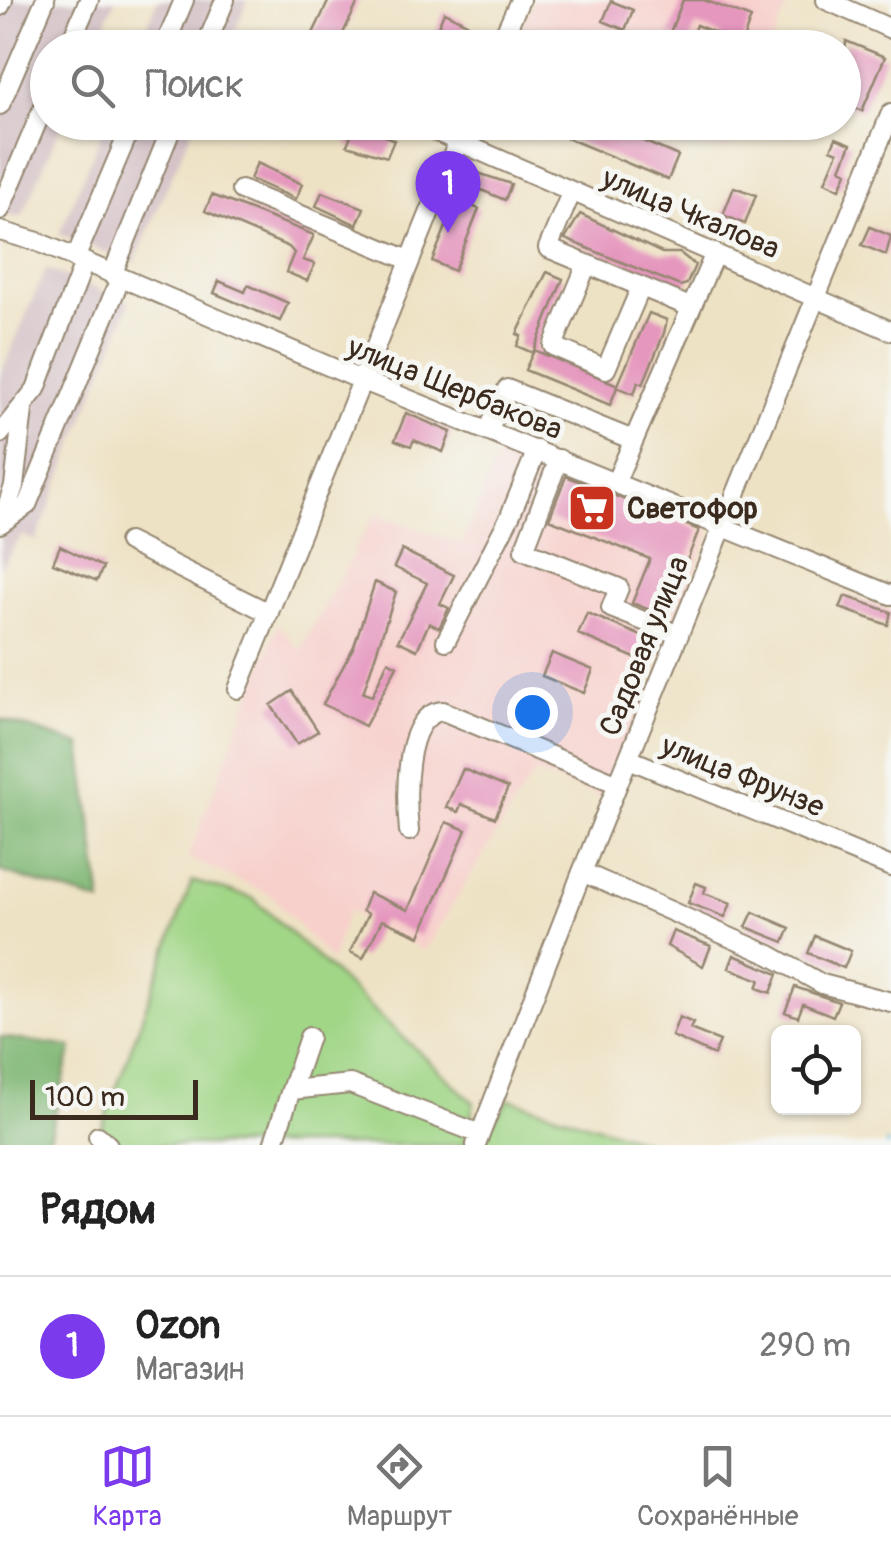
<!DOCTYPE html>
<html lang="ru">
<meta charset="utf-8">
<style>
:root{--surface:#fff;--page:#f6f6f6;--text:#222;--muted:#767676;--line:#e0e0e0;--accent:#7c3aed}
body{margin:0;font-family:Pangolin,sans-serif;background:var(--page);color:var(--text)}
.controls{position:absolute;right:30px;bottom:30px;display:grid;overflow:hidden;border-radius:15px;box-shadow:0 2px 8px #0004}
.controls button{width:90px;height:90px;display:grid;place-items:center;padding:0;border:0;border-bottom:2px solid var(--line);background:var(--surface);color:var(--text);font:50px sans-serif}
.scale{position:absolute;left:30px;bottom:25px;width:168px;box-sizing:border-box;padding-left:10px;border:5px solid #3b2a1e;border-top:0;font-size:28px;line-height:35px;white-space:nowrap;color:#3b2a1e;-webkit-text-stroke:8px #f6f6f2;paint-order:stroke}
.you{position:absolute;left:532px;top:712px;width:35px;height:35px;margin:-25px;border:8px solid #fff;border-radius:50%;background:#1a73e8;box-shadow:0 0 0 15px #1a73e833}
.badge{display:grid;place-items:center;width:65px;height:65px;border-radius:50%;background:var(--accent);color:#fff;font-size:32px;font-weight:700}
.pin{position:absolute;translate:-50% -82px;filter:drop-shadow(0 2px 5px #0008)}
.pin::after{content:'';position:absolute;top:52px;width:35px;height:30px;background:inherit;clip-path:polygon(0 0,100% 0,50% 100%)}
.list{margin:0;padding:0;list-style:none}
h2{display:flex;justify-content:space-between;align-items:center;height:130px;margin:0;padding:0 40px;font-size:42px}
h2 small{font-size:32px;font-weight:400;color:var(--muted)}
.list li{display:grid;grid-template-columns:65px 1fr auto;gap:30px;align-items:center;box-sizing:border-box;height:140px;padding:0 40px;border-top:2px solid var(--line)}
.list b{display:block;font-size:38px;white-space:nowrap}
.list p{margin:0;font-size:32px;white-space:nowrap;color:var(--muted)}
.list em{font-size:32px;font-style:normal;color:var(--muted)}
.icon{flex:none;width:55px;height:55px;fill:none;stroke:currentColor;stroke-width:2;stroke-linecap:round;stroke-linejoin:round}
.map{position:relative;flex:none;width:891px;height:1145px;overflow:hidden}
.search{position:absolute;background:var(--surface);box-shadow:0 2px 8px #0004;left:30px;right:30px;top:30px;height:110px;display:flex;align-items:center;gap:25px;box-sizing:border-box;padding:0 35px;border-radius:55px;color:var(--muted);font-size:38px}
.sheet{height:270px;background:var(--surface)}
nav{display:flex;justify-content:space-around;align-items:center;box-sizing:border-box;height:140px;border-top:2px solid var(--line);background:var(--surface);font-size:28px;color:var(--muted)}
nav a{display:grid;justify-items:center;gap:5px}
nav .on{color:var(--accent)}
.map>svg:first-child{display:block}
.built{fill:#f7d0cc}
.industrial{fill:#d2bec3}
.green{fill:#a1d687;stroke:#6e8052;stroke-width:2.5}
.forest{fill:#80b774;stroke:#5e7049;stroke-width:2.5}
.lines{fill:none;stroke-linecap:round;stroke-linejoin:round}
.stream{stroke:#64c0e2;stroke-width:4}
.building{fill:#e597be}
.minor-casing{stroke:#948671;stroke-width:22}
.minor{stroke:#fff;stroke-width:18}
.labels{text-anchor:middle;stroke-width:10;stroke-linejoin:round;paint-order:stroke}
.street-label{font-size:30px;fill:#3b2a1e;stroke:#f6f6f2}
.poi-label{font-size:30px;font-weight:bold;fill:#3b2a1e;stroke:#f6f6f2;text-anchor:start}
</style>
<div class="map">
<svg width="891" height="1145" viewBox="0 0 891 1145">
<rect width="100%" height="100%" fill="#f6f6f2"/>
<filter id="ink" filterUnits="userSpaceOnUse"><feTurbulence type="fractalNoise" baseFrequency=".01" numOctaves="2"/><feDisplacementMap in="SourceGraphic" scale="20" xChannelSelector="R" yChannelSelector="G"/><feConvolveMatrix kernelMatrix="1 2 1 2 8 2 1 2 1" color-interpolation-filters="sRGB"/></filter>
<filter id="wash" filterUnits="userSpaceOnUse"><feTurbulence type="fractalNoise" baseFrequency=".0048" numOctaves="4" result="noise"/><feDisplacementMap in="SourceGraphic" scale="40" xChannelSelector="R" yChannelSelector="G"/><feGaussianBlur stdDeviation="2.25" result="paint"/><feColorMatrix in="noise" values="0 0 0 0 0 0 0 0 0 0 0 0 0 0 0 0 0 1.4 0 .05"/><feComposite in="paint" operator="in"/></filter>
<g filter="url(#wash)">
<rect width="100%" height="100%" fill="#eee2c4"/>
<path class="built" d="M534,0H771L787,7L770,47L513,48Z
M660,123L739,122V123L727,150Z
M501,448L711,530L604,797L534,773L424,951L348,910L331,961L271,895L188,858L278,624L300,650L375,514L462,544Z"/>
<path class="industrial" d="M0,0H115L95,47L48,48V122L62,123L22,217L0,215Z
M158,0H248L228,47L138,48Z
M106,123H195L134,263L59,234Z
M46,269L130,302L36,541L22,535L0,568V375Z"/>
<path class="green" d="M192,881L253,898L474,1103L464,1145H118L101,1130Z
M509,1099L657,1145H477Z"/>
<path class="forest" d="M0,719L81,745L102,903L0,871Z
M0,1037L72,1047L47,1145H0Z"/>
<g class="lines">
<path class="stream" d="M887,1145V1144"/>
</g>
<g id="blocks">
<path class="building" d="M329,0H359L336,48H306Z
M683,0H704L751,18L740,48H717L721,35L696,25L687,48H674L678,38L669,35Z
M611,1L633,10L625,30L603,21Z
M444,12L467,23L456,48H429Z
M846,41L885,57L862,111L844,103V84L850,68L844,65Z
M599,122L678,156L668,180L531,123Z
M356,123L394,140L387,157L347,145Z
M836,138L851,144L841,169L847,172L840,189L825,182L838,152L831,149Z
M257,163L302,184L296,199L250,179Z
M466,169L511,184L505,200L462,182Z
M734,187L756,195L745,224L723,215Z
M322,192L364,208L357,225L316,206Z
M212,195L314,235L303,260L315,264L307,281L286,272L294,253L289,247L205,211Z
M457,200L479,209L454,271L432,261Z
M580,214L662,253H680L695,265L687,284L680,286L565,239Z
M870,227L891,236L886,255L862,245Z
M547,272L563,279L533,353L517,346L521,336L517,334Z
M219,281L245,292L248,285L288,303L280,321L214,293Z
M649,313L667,320L664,333L643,384L638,382L634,394L617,387Z
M534,350L618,385L610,405L525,370Z
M406,413L451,432L443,452L414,440L411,446L395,440Z
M566,476L699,530L665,616L632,603L650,559L549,519Z
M60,546L103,567L97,581L53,563Z
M402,550L454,575L440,604L449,608L439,628L429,623L417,650L398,641L427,583L394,567Z
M375,582L396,592L363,693L372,696L388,661L397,666L365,726L323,704L354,646Z
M845,596L891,612L888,625L840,608Z
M587,613L651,640L642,661L578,634Z
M552,653L593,670L584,693L542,676Z
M292,691L318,731L297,744L271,705Z
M463,769L508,788L495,818L461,804L458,812L446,807Z
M446,822L466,830L420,936L382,920L363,958L350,952L368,914L362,911L369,893L408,910Z
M696,883L706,887L704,893L731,903L725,917L688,903Z
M753,912L790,928L784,942L746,927Z
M673,931L711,946L703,966L667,946Z
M815,936L851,951L844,968L808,953Z
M734,955L778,974L771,993L757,988L760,980L729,968Z
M795,987L839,1002L833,1016L803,1004L798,1017L785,1012Z
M679,1017L693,1023L690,1029L720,1041L714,1055L672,1036Z"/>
</g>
</g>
<g filter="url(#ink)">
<use href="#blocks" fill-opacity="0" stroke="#948671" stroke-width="2.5"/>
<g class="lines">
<g class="minor-casing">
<path id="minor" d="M826,0L891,29
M0,6L3,0
M68,48L89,0
M164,48L184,0
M205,48L225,0
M498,48L520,0
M0,105L45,0
M414,122L891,331
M241,190L409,260
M571,193L548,248L690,307
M0,210L48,96
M0,231L38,242L361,380L891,595
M75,259L133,122
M587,264L553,346L606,369L641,287
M112,275L174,122
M488,431L507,389L633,440
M0,434L36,389L84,263
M559,459L524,550L619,588L611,608L679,635
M616,481L715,253
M2,521L14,486L23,410
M0,524L27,505L120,279
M128,542L269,613
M446,641L510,516L537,450
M238,689L466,122
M629,759L891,867
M409,831C406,801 402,714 443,711L618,784
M582,872L770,955L822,984L891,1002
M291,1090L309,1037
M98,1136L108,1145
M273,1145L291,1090L350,1084L480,1134
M476,1145L582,872L891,113"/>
</g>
<use href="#minor" class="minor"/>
</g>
</g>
<defs>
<g id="supermarket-square" transform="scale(2.5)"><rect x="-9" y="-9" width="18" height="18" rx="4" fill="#c8321e" stroke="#f6f6f2"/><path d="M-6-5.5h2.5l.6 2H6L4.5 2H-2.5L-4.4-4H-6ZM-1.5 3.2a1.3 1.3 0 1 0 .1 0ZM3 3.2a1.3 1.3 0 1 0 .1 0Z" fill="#fff"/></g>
</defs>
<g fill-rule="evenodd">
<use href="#supermarket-square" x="592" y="508"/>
</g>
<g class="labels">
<g class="street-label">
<text transform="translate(691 213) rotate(23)" y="10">улица Чкалова</text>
<text transform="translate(455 388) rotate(22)" y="10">улица Щербакова</text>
<text transform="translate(644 646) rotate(-68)" y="10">Садовая улица</text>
<text transform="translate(743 776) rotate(22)" y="10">улица Фрунзе</text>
</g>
<g class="poi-label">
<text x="627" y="518">Светофор</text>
</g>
</g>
</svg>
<div class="controls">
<button><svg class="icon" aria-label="locate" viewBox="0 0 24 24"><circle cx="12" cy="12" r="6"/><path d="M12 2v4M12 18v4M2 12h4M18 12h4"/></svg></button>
</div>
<div class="scale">100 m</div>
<div class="you"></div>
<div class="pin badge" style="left:448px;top:233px">1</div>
<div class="search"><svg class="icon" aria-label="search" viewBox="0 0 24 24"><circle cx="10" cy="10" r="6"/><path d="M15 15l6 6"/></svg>Поиск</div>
</div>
<section class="sheet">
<h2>Рядом<small></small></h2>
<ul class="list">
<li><span class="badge">1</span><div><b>Ozon</b><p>Магазин</p></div><em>290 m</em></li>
</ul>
</section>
<nav>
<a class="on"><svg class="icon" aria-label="map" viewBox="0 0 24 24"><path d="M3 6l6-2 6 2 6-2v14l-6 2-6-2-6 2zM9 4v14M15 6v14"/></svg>Карта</a>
<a><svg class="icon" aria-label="directions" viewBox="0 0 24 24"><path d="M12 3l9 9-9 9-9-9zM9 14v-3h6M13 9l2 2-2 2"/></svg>Маршрут</a>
<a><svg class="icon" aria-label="saved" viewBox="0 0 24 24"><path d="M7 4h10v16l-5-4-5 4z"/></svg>Сохранённые</a>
</nav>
